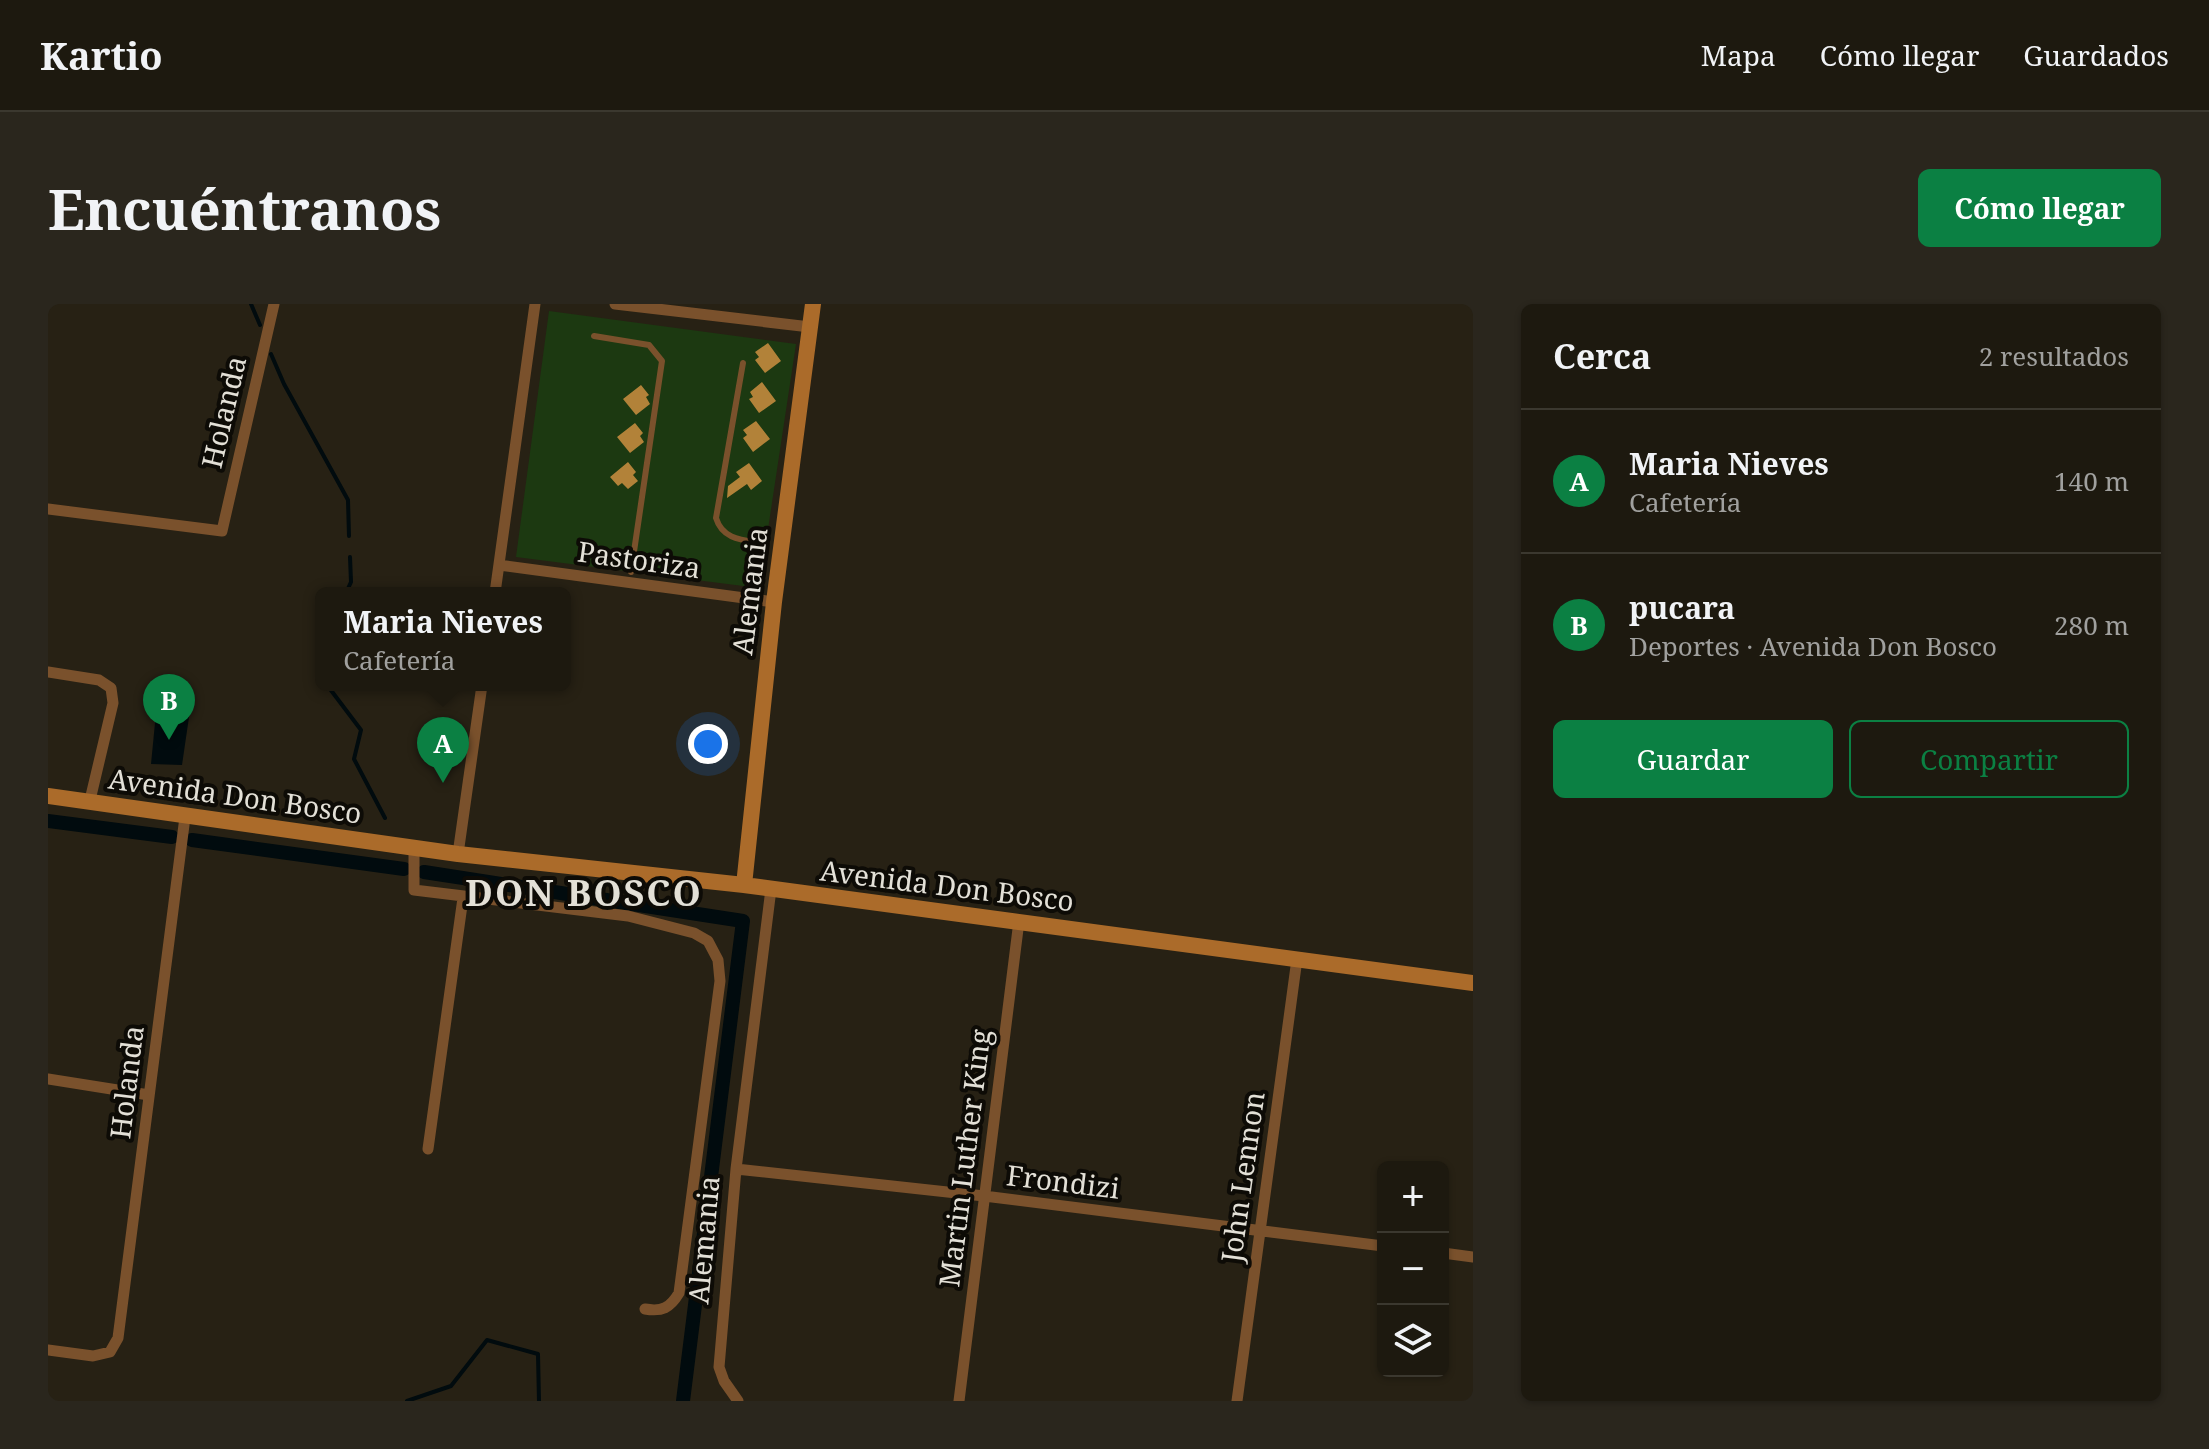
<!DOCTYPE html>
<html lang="es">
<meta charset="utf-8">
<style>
:root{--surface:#1d190f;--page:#2a261d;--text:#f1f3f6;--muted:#a0a09e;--line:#3b382f;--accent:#0b8043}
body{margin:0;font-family:"Noto Serif",serif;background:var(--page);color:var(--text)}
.controls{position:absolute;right:24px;bottom:24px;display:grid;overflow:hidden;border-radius:12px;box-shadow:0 2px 6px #0004}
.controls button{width:72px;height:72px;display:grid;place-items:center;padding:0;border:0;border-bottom:2px solid var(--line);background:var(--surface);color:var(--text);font:40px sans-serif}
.you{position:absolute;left:660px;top:440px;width:28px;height:28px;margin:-20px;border:6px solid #fff;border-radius:50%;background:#1a73e8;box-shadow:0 0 0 12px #1a73e833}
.badge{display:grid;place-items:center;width:52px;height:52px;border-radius:50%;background:var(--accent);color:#fff;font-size:26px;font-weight:700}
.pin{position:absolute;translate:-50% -66px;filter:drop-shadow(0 2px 4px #0008)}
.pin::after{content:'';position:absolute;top:42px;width:28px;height:24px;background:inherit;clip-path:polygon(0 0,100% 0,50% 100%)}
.popup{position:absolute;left:267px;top:283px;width:256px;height:104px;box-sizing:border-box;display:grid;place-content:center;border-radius:12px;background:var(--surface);filter:drop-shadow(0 2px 6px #0005);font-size:26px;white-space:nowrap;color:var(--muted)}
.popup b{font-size:30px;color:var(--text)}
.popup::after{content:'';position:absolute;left:50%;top:100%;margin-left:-16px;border:16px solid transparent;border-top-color:var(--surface)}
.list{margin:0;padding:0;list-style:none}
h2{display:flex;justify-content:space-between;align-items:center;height:104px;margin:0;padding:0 32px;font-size:34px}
h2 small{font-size:26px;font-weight:400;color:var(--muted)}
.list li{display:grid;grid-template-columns:52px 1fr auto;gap:24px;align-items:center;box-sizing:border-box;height:144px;padding:0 32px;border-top:2px solid var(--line)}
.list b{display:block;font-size:30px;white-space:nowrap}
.list p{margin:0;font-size:26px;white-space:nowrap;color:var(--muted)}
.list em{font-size:26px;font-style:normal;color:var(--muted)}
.actions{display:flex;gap:16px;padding:24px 32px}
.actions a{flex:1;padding:18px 0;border:2px solid var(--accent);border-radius:12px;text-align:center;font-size:28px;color:var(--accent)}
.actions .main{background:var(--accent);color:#fff}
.icon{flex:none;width:44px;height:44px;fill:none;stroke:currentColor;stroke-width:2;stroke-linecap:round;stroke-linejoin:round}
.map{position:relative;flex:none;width:1425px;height:1097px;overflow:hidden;border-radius:12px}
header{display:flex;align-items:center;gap:48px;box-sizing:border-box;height:112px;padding:0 40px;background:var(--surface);border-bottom:2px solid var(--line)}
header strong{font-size:38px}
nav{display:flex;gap:44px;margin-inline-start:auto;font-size:28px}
.intro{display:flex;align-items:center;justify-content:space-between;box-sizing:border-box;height:192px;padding:0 48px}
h1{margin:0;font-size:56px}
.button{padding:20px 36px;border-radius:12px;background:var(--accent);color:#fff;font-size:28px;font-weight:700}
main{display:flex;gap:48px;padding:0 48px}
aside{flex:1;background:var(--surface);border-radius:12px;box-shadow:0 2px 6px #0004}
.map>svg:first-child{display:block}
.green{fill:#1c3911}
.water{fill:#010b0e}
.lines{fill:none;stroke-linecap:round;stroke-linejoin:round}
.stream{stroke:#010b0e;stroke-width:4}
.canal{stroke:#010b0e;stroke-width:14}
.building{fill:#b28239}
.lane{stroke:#7a512c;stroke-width:6}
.street{stroke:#7a512c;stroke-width:11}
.secondary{stroke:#ab6b2a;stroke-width:16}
.labels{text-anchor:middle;stroke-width:8;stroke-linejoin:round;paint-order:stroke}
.street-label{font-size:28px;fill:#e3e0d7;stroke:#0d0b06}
.district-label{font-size:36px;font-weight:bold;letter-spacing:2px;fill:#e3e0d7;stroke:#0d0b06}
</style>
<header>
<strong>Kartio</strong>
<nav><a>Mapa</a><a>Cómo llegar</a><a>Guardados</a></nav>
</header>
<div class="intro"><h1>Encuéntranos</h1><a class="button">Cómo llegar</a></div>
<main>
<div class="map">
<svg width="1425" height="1097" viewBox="0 0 1425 1097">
<rect width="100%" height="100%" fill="#272114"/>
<path class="green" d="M501,7L748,40L712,278L703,283L468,253Z"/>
<path class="water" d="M108,409L141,413L134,461L103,460Z"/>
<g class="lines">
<path class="stream" d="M203,0L212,21
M223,50L236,80L300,196L301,232
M298,289L303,278L302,253
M279,381L313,426L306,455L337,514
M359,1097L403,1082L439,1036L490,1050L491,1097"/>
<path class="canal" d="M0,517L124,533
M144,536L356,565
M376,568L695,617L635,1097"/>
</g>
<path class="building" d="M720,39L733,57L717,69L707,56L711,53L707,48Z
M714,78L728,97L711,109L701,95L705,93L702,88Z
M593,81L601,91L598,93L602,100L588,111L575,95Z
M708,117L722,135L705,148L695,134L699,131L695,126Z
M587,119L595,129L592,132L596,138L582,149L569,133Z
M580,158L588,168L585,171L590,177L580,185L574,179L570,182L562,173Z
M701,159L714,177L703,186L699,180L679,194L680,182L692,173L688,168Z"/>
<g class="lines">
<path class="lane" d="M546,32L601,41L614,57L583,268
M695,59L668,214C675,237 697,236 718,240"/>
<path class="street" d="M567,0L762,23
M0,205L174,227L226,0
M451,261L726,298
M447,289L487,0
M0,368L51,376L63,384L65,399L42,496
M366,544V586L580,612L646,629L660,637L670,656L672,677L631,989C622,1004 614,1008 597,1005
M410,550L434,381
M0,775L101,791
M380,845L415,594
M688,865L936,892L1335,942
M1395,949L1425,953
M0,1046L45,1052L62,1048L70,1034L137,513
M690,1097L676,1077L671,1063L688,865L723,585
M911,1097L971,617
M1189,1097L1249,655"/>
<path class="secondary" d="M0,492L410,550L696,581L1425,679
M696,581L726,298L765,0"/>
</g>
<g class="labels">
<g class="street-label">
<text transform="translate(176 108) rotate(-77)" y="10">Holanda</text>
<text transform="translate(591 256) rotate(8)" y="10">Pastoriza</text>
<text transform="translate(702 287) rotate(-83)" y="10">Alemania</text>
<text transform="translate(187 492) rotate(8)" y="10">Avenida Don Bosco</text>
<text transform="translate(899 582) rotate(7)" y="10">Avenida Don Bosco</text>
<text transform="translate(79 778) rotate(-83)" y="10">Holanda</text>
<text transform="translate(917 854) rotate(-83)" y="10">Martin Luther King</text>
<text transform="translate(1195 873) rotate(-82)" y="10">John Lennon</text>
<text transform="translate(1015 878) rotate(7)" y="10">Frondizi</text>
<text transform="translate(656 936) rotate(-85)" y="10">Alemania</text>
</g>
<g class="district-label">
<text x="536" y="602">DON BOSCO</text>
</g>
</g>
</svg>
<div class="controls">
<button>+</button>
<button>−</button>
<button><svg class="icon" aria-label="layers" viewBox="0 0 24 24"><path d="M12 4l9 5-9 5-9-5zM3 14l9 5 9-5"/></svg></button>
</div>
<div class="you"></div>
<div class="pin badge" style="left:395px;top:479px">A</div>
<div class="popup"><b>Maria Nieves</b>Cafetería</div>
<div class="pin badge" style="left:121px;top:436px">B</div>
</div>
<aside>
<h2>Cerca<small>2 resultados</small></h2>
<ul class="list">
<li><span class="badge">A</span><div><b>Maria Nieves</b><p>Cafetería</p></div><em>140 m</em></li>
<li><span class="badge">B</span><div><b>pucara</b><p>Deportes · Avenida Don Bosco</p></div><em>280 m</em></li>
</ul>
<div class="actions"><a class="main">Guardar</a><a>Compartir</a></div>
</aside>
</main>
